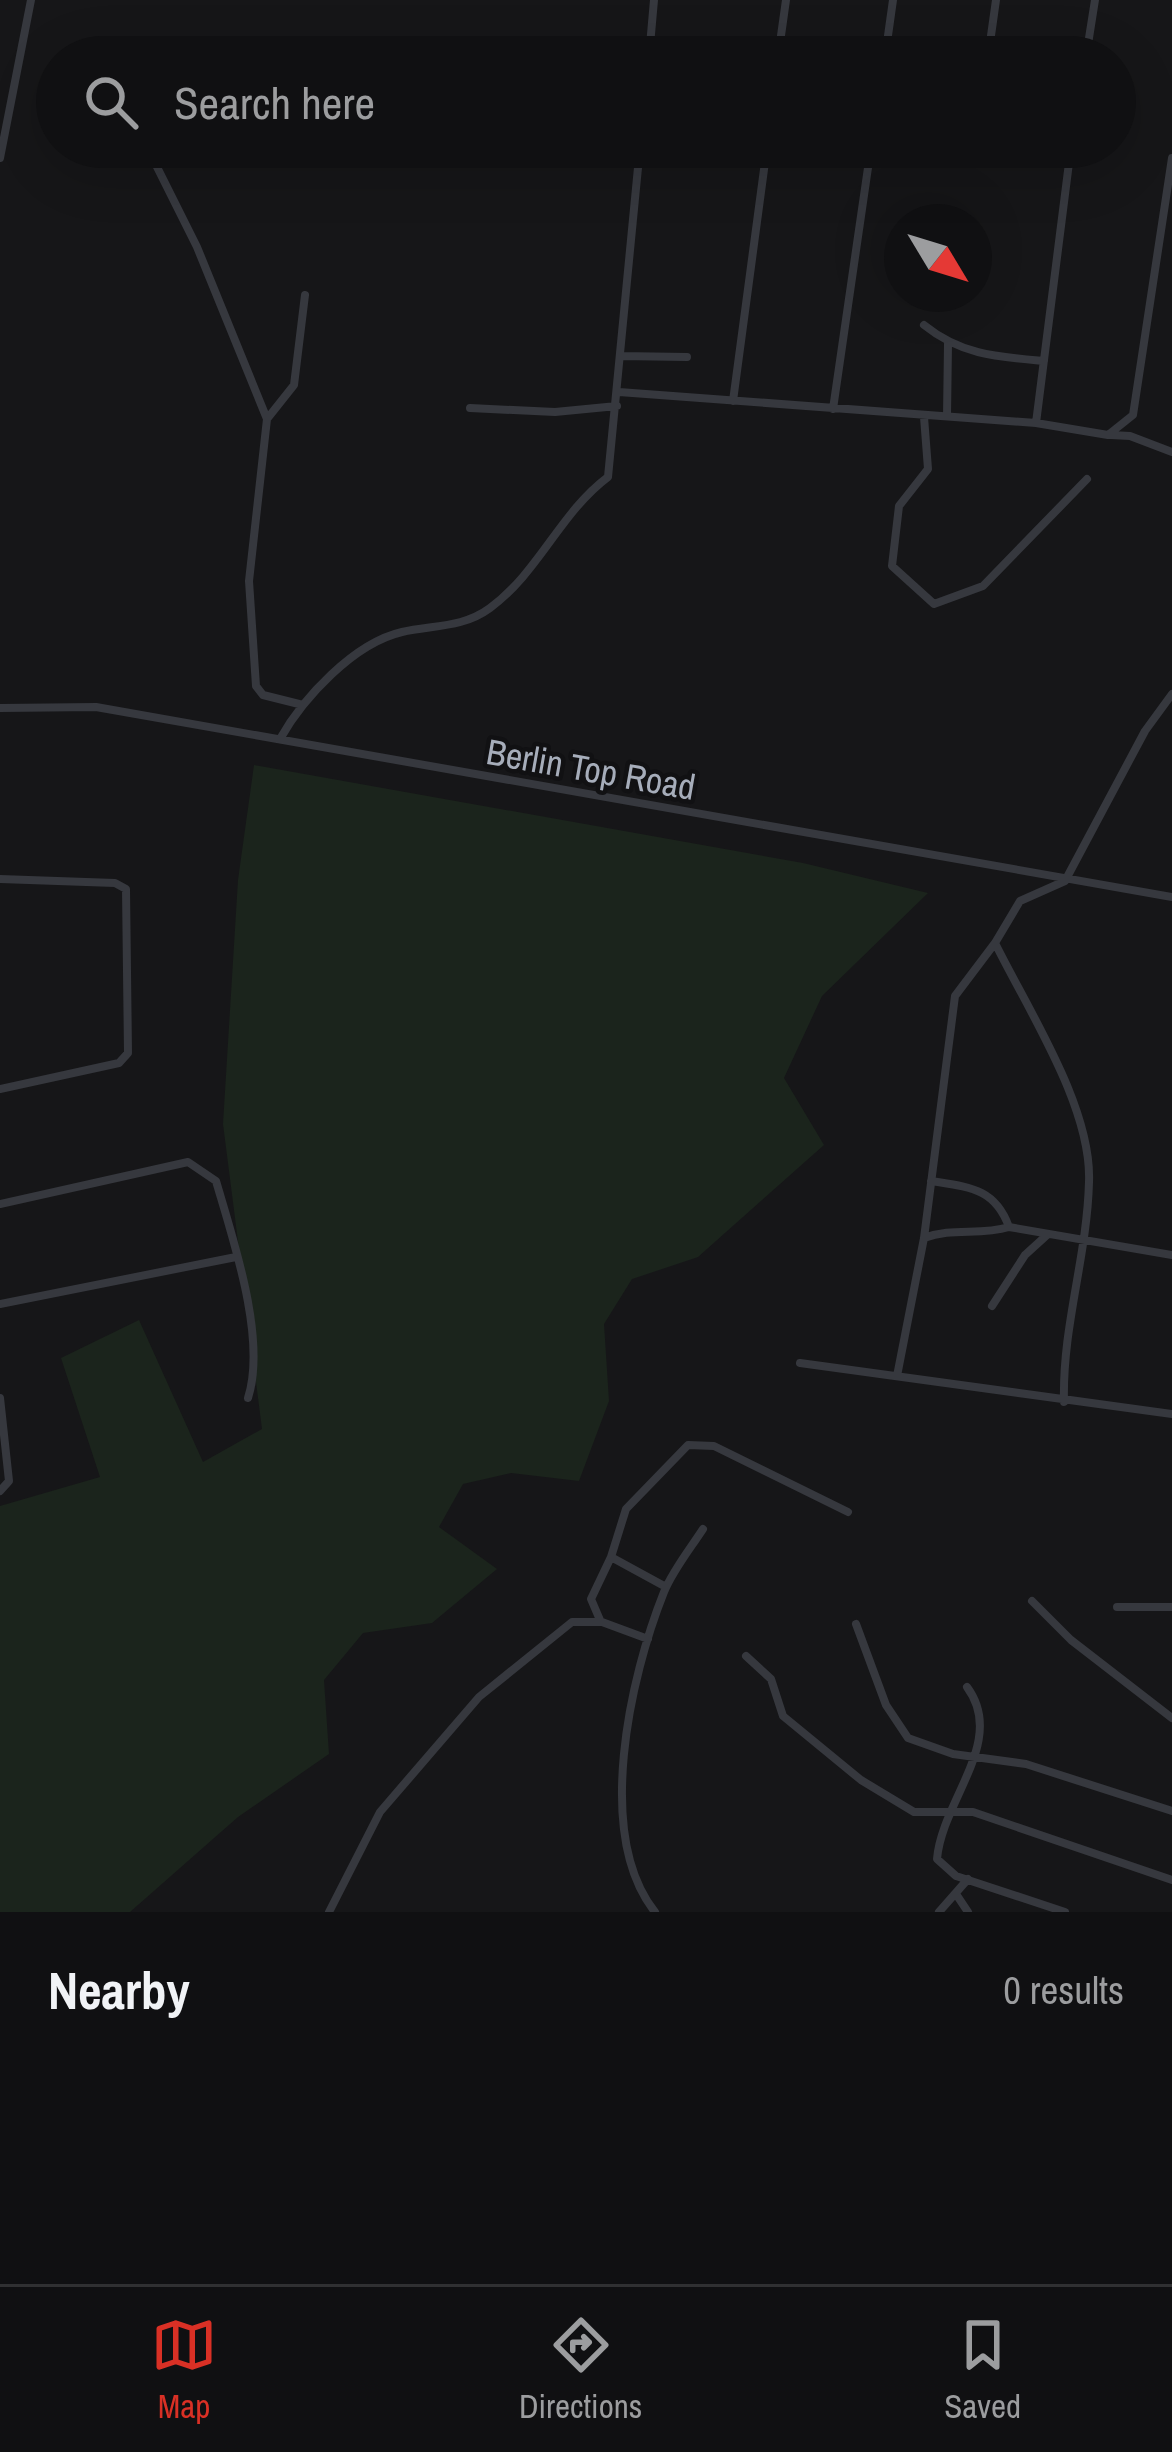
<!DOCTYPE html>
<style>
:root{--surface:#101012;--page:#1e1e20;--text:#f1f3f6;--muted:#9c9d9f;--line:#303032;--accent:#d93025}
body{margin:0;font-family:"Archivo Narrow",sans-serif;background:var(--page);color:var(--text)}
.compass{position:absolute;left:884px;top:204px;width:108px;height:108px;border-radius:50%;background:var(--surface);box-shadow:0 12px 48px #0002;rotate:128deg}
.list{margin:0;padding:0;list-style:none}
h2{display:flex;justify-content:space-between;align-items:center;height:156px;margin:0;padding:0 48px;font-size:51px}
h2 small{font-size:39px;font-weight:400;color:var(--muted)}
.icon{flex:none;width:66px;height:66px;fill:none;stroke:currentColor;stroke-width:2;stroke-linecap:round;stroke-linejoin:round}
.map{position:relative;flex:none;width:1172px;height:1912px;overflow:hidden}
.search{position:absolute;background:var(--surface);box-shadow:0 12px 48px #0002;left:36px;right:36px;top:36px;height:132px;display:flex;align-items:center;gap:30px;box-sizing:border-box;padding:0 42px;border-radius:66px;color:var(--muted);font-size:45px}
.sheet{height:372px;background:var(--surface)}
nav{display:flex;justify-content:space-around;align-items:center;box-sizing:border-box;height:168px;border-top:3px solid var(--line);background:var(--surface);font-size:33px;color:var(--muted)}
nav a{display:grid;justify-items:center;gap:6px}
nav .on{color:var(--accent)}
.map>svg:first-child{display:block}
.green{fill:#1b241c}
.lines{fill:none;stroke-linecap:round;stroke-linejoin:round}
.street{stroke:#36383e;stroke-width:8}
.labels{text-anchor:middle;stroke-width:9;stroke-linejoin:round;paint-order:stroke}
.street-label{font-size:36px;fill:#a6adba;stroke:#111113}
</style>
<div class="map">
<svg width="1172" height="1912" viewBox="0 0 1172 1912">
<rect width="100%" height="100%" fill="#161618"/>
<path class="green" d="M254,765L803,863L928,893L822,996L784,1078L824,1145L698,1257L632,1279L604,1324L609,1401L579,1481L511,1473L463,1484L439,1527L497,1569L432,1623L363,1633L324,1680L329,1754L238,1817L130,1912H0V1506L100,1477L61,1358L139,1320L203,1462L262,1429L223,1124L238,880Z"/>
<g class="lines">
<path class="street" d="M649,57L654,0
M778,57L786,0
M885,57L893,0
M988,57L996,0
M1086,57L1095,0
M0,158L31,0
M156,165L197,247L267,419
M924,325C961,355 998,357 1044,361
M620,356L687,357
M619,392L1036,423L1108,435L1133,415L1172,158
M733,401L767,147
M470,408L555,412L617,406
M833,409L871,147
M947,416L948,344
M924,417L928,469L899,506L892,566L934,604L983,586L1087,479
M1036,423L1071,147
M1111,435L1130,436L1172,452
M299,704L263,695L256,686L249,581L267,419L294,385L305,295
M0,708L96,707L1172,897
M280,739C303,698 354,643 402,632C433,625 463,628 490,608C539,572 560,513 608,477L640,147
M0,879L115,883L126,889L128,1053L119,1063L0,1089
M995,943L1020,901L1065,881L1145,731L1172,694
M0,1204L188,1162L216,1181C233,1239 267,1339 248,1398
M1009,1227L1172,1255
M924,1238C953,1227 979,1236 1009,1227C995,1188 969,1187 931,1181
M0,1304L236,1257
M992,1306L1025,1255L1047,1235
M800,1363L1172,1414
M897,1376L924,1238L955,996L995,943C1028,1010 1092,1107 1089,1182C1087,1257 1062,1327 1064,1402
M0,1398L9,1481L0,1491
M666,1587L611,1557L626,1509L688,1445L714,1446L848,1512
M1032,1601L1071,1640L1172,1718
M1117,1607H1172
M600,1620L591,1599L611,1557
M856,1624L886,1705L908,1738L953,1754L1026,1764L1172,1811
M746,1656L771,1679L783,1716L861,1780L914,1812H973L1172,1880
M967,1687C1007,1741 942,1800 937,1859L956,1876L1065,1912
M956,1894L968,1912
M329,1912L380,1812L479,1697L572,1622H602L648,1639
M655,1912C594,1835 630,1677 664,1592C673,1570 690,1549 703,1529
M939,1912L968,1879"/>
</g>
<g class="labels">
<g class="street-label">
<text transform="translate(591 769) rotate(10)" y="13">Berlin Top Road</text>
</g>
</g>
</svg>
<svg class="compass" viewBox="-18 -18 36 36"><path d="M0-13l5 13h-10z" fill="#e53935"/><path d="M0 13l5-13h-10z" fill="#9c9d9f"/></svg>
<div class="search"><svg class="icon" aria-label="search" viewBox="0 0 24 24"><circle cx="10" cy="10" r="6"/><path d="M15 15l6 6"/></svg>Search here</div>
</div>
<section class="sheet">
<h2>Nearby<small>0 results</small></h2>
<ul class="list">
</ul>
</section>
<nav>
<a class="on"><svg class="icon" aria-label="map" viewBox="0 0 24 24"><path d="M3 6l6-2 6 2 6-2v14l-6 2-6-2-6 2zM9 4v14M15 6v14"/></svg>Map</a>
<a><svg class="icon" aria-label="directions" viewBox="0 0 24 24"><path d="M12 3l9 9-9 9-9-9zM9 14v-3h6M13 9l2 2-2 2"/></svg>Directions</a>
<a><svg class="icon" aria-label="saved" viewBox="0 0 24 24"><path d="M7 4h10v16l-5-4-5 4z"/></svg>Saved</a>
</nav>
